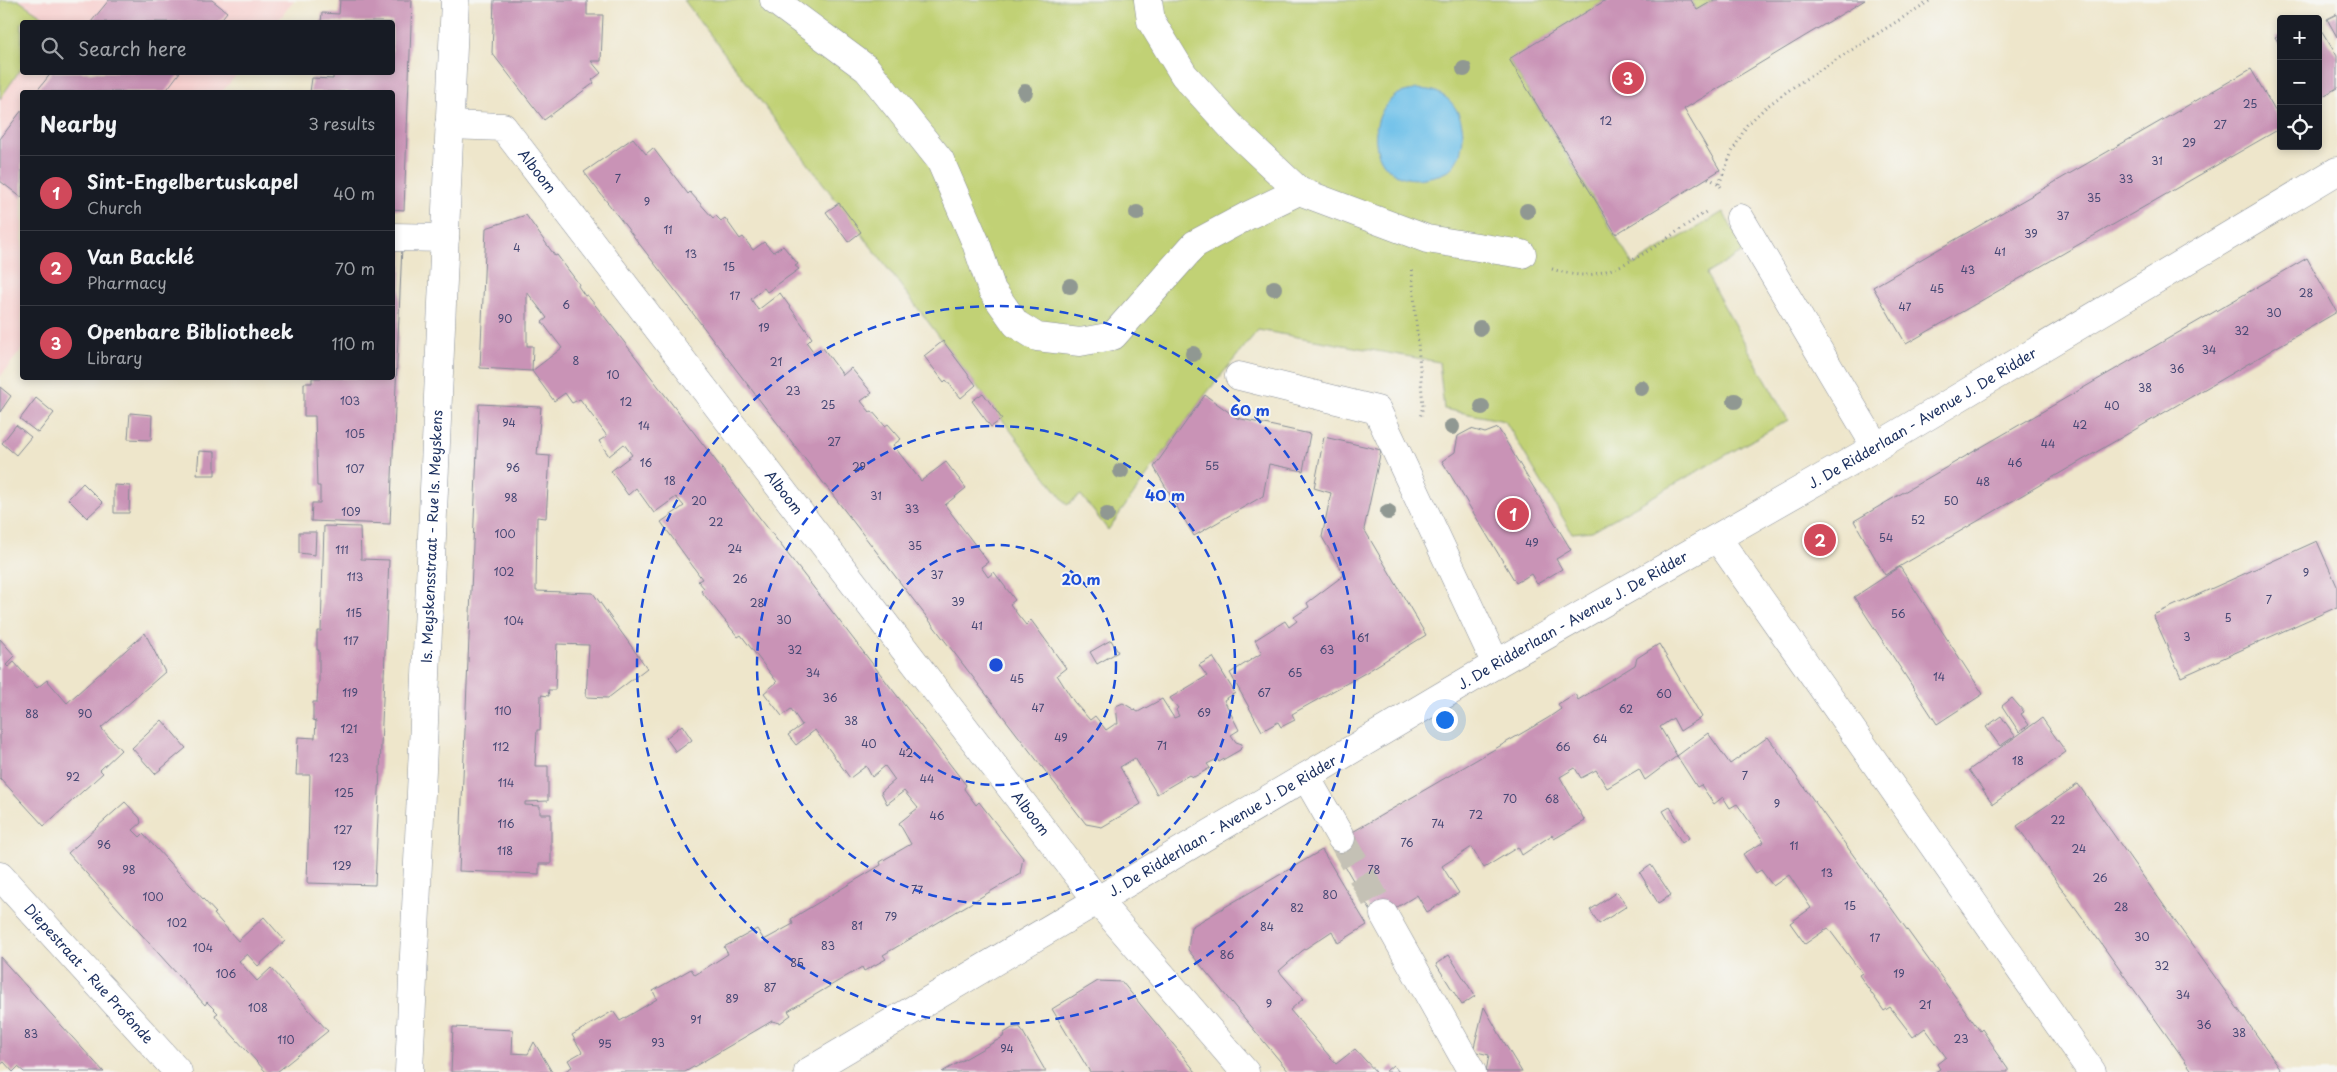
<!DOCTYPE html>
<meta charset="utf-8">
<style>
:root{--surface:#171b24;--page:#242831;--text:#f1f3f6;--muted:#9ea1a6;--line:#363941;--accent:#d1495b}
body{margin:0;font-family:"Playpen Sans",sans-serif;background:var(--page);color:var(--text)}
.controls{position:absolute;right:15px;top:15px;display:grid;overflow:hidden;border-radius:5px;box-shadow:0 2px 8px #0003}
.controls button{width:45px;height:45px;display:grid;place-items:center;padding:0;border:0;border-bottom:1px solid var(--line);background:var(--surface);color:var(--text);font:25px sans-serif}
.you{position:absolute;left:1444px;top:719px;width:18px;height:18px;margin:-12px;border:4px solid #fff;border-radius:50%;background:#1a73e8;box-shadow:0 0 0 8px #1a73e833}
.badge{display:grid;place-items:center;width:32px;height:32px;border-radius:50%;background:var(--accent);color:#fff;font-size:16px;font-weight:700}
.pin{position:absolute;translate:-50% -50%;border:2px solid #fff;box-shadow:0 1px 5px #0006}
.list{margin:0;padding:0;list-style:none}
h2{display:flex;justify-content:space-between;align-items:center;height:65px;margin:0;padding:0 20px;font-size:21px}
h2 small{font-size:16px;font-weight:400;color:var(--muted)}
.list li{display:grid;grid-template-columns:32px 1fr auto;gap:15px;align-items:center;box-sizing:border-box;height:75px;padding:0 20px;border-top:1px solid var(--line)}
.list b{display:block;font-size:19px;white-space:nowrap}
.list p{margin:0;font-size:16px;white-space:nowrap;color:var(--muted)}
.list em{font-size:16px;font-style:normal;color:var(--muted)}
.icon{flex:none;width:28px;height:28px;fill:none;stroke:currentColor;stroke-width:2;stroke-linecap:round;stroke-linejoin:round}
.map{position:relative;flex:none;width:2337px;height:1072px;overflow:hidden}
.search{position:absolute;background:var(--surface);box-shadow:0 2px 8px #0003;left:20px;top:20px;width:375px;height:55px;display:flex;align-items:center;gap:12px;box-sizing:border-box;padding:0 18px;border-radius:5px;color:var(--muted);font-size:19px}
.panel{position:absolute;background:var(--surface);box-shadow:0 2px 8px #0003;left:20px;top:90px;width:375px;height:290px;border-radius:5px}
.map>svg:first-child{display:block}
.built{fill:#f7d0cf}
.green{fill:#c1d174;stroke:#6e8069}
.water{fill:#6dc0e9;stroke:#4478a4}
.building{fill:#c993b6;fill-rule:evenodd}
.lines{fill:none;stroke-linecap:round;stroke-linejoin:round}
.minor-tunnel{stroke:#c4c1b5;stroke-width:28;stroke-dasharray:28 14;stroke-linecap:butt}
.minor-casing{stroke:#848a94;stroke-width:29}
.major-casing{stroke:#848a94;stroke-width:29}
.path{stroke:#848a94;stroke-width:3;stroke-dasharray:1 4;stroke-linecap:butt}
.minor{stroke:#fff;stroke-width:28}
.major{stroke:#fff;stroke-width:28}
.tree{fill:#909892}
.ring{fill:none;stroke:#1d4ed8;stroke-width:2.5;stroke-dasharray:9 6}
.labels{text-anchor:middle;stroke-width:4;stroke-linejoin:round;paint-order:stroke}
.number-label{font-size:11px;fill:#464874}
.street-label{font-size:14px;fill:#1b2f5e;stroke:#f6f6f2}
.centre{fill:#1d4ed8;stroke:#f6f6f2;stroke-width:2.5}
.ring-label{font-size:15px;text-anchor:middle;font-weight:bold;fill:#1d4ed8;stroke:#f6f6f2;stroke-width:4;stroke-linejoin:round;paint-order:stroke}
</style>
<div class="map">
<svg width="2337" height="1072" viewBox="0 0 2337 1072">
<rect width="100%" height="100%" fill="#f6f6f2"/>
<filter id="ink" filterUnits="userSpaceOnUse"><feTurbulence type="fractalNoise" baseFrequency=".02" numOctaves="2"/><feDisplacementMap in="SourceGraphic" scale="10" xChannelSelector="R" yChannelSelector="G"/><feConvolveMatrix kernelMatrix="1 2 1 2 8 2 1 2 1" color-interpolation-filters="sRGB"/></filter>
<filter id="wash" filterUnits="userSpaceOnUse"><feTurbulence type="fractalNoise" baseFrequency=".0096" numOctaves="4" result="noise"/><feDisplacementMap in="SourceGraphic" scale="20" xChannelSelector="R" yChannelSelector="G"/><feGaussianBlur stdDeviation="1.12" result="paint"/><feColorMatrix in="noise" values="0 0 0 0 0 0 0 0 0 0 0 0 0 0 0 0 0 1.4 0 .05"/><feComposite in="paint" operator="in"/></filter>
<g filter="url(#wash)">
<rect width="100%" height="100%" fill="#eee6cb"/>
<path class="built" d="M0,0H294L277,22H22V72L238,73L222,92H22V349L0,377Z"/>
<path class="green" d="M0,0H18L51,22H22V67L0,99Z
M684,0H1606L1509,60L1633,265L1723,212L1745,251L1706,274L1788,420L1592,531L1572,533L1505,421L1444,409L1439,362L1258,330L1205,395L1108,530L1081,495L1067,505Z
M1691,0H1714L1697,10Z"/>
<path class="water" d="M1417,89C1422,90 1430,89 1436,92C1457,100 1466,124 1462,145C1459,162 1451,173 1434,176C1425,178 1416,180 1407,178C1368,170 1367,117 1395,96C1400,92 1410,91 1417,89Z"/>
<g id="blocks">
<path class="building" d="M109,0H212L227,12L219,22H91Z
M340,0H412L404,210L392,209V92H310L312,78L333,79V72H392V22H321L322,13L339,14Z
M494,0H587V15H603L601,61H591L601,73L592,80L594,83L544,120L492,53Z
M1606,0H1691L1697,10L1714,0H1865L1684,109L1720,170L1616,234L1509,59Z
M2337,14V37L2327,19Z
M2318,25L2337,56V88L2318,99Z
M2281,34V47L2275,37Z
M2251,69L2281,121V128L1906,344L1873,287Z
M52,72H180L165,92H36Z
M22,110V198L0,181V139Z
M633,138L646,154L653,148L688,194L690,192L713,218L716,216L721,221L725,218L740,239L743,237L753,250L764,242L773,252L783,246L798,264L795,266L799,269L767,292L764,288L751,299L758,310L780,293L812,338L807,343L815,354L823,348L843,375L851,368L872,393L861,401L870,412L872,411L885,426L888,424L901,439L893,445L921,481L946,462L966,488L945,505L988,562L981,567L988,577L994,572L1015,600L1010,604L1018,615L1026,625L1031,620L1066,668L1057,675L1074,702L1090,720L1095,716L1106,730L1115,724H1118L1116,706L1123,703L1138,712L1162,699L1174,718L1179,716L1176,710L1178,708L1170,698L1207,676L1199,665L1213,657L1235,693L1224,700L1239,730L1231,735L1236,742L1242,744L1240,750L1219,762L1217,759L1207,764L1210,768L1194,777L1189,775L1157,794L1135,758L1120,767L1141,804L1102,827L1086,824L584,172Z
M839,203L861,232L848,242L826,212Z
M526,215L555,256L557,255L579,284L578,286L585,296L587,295L604,316L966,785L964,789L976,805L979,802L1023,858L1020,874L883,955L886,959L864,971L862,967L788,1011L791,1015L780,1023L772,1021L685,1072H563L572,1067L568,1060L582,1052L572,1035L613,1011L620,1021L657,999L653,991L691,969L695,975L728,954L724,947L757,929L764,940L793,924L791,919L881,865L880,862L911,844L899,823L918,808L904,791L887,804L881,792L895,780L885,766L872,777L866,766L850,778L815,730L796,745L788,735L802,725L791,709L782,716L764,693L777,682L741,635L738,637L701,591L704,588L698,581L702,579L661,522L684,506L676,497L654,513L636,488L628,495L611,471L632,455L624,444L609,456L599,441L607,436L580,399L572,403L565,393L554,401L532,371L480,368L486,228ZM527,292L547,318L542,322L562,348L532,371L533,346H527Z
M392,246H402L390,524L311,521L312,503H320V486H317L315,416H304V383H312V378H392Z
M2307,258L2337,312L1885,575L1854,521Z
M943,341L976,385L961,398L946,380L944,382L924,356Z
M0,387L11,396L0,412Z
M983,393L1002,419L991,427L972,401Z
M1205,395L1237,418L1310,434L1303,471L1269,464L1263,496L1194,536L1154,467Z
M36,398L54,413L38,433L20,419Z
M479,404L541,407L537,455L550,456L546,518L537,517L536,591L593,593L647,668L608,698L586,697L589,645L557,644L555,690H548L549,696L541,695L540,730H537L535,766H548V801L525,802V805L540,806V814H551V864H539V874L459,871Z
M130,413L152,415L151,440L128,439Z
M16,425L31,437L16,455L2,443Z
M1498,428L1571,550L1556,559L1562,569L1537,584L1531,574L1516,583L1442,461L1455,452L1458,436L1471,429L1485,433Z
M1324,437L1381,450L1364,529L1426,635L1365,673L1292,714L1295,720L1281,727L1278,722L1262,731L1230,673L1262,653L1255,640L1285,621L1289,627L1297,621L1294,617L1309,607L1307,603L1344,575L1322,537L1331,493L1314,488Z
M199,451L215,452V475H197Z
M83,483L103,503L87,518L68,499Z
M114,485L130,486L129,513H114Z
M324,526L360,527L361,559L389,560L375,885L307,883L310,775H296L298,737L315,738L316,721L313,720V702H317L318,684H319V650H317V631H321Z
M299,532H316L315,555L299,553Z
M2317,541L2337,586V607L2181,677L2153,615Z
M1900,567L1983,694L1937,724L1854,597Z
M145,633L165,672L101,728L121,750L100,770L103,773L44,826L0,778V639L15,656L6,665L8,667L14,662L37,688L47,680L67,703Z
M1111,640L1118,652L1097,664L1090,652Z
M1659,644L1702,717L1680,731L1673,718L1660,727L1677,756L1645,780L1639,769L1607,788L1596,770L1581,778L1575,768L1560,777L1585,821L1554,839L1552,835L1522,855L1518,847L1484,868L1472,847L1442,866L1459,893L1427,912L1417,895L1376,920L1332,844L1548,718L1561,709L1558,704L1575,694L1578,700L1635,665L1637,658Z
M2012,698L2024,712L2021,714L2029,725L2019,732L2002,706Z
M2001,716L2015,736L2000,746L1986,727Z
M2042,718L2066,752L1993,804L1969,770Z
M162,720L186,748L155,774L132,748Z
M682,725L692,740L676,752L666,738Z
M1708,733L1730,764L1768,737L1980,1031L1982,1029L1994,1047L1993,1048L2008,1069V1072H1935L1940,1069L1937,1064L1946,1057L1925,1028L1913,1037L1890,1007L1884,1011L1859,975L1862,973L1828,928L1805,944L1790,923L1811,908L1789,875L1773,886L1761,870L1756,873L1743,854L1764,842L1737,804L1730,808L1723,797L1714,804L1701,785L1697,787L1677,756Z
M2078,784L2140,872L2283,1072H2193L2017,826Z
M125,802L140,818L141,823L133,830L140,837L143,834L216,913L214,914L238,941L264,917L285,941L258,966L247,954L239,961L257,981L271,968L328,1031L277,1072H266L216,1017L215,1015L218,1013L207,1002L205,1005L68,853Z
M1670,807L1689,838L1682,843L1663,811Z
M1322,850L1367,925L1338,943L1332,931L1302,951L1279,971L1303,999L1290,1010L1336,1064L1355,1049L1376,1072H1289L1188,950L1191,927Z
M1651,865L1671,895L1658,903L1640,873Z
M1617,892L1627,906L1599,924L1590,910Z
M1449,955L1475,996L1462,1005L1436,964Z
M0,957L62,1026L104,1072H24L18,1067L13,1072L4,1062L0,1065Z
M1098,981L1122,982L1196,1072H1124L1123,1070L1120,1072H1090L1052,1009Z
M1484,1007L1508,1049L1522,1072H1486L1489,1055L1473,1051Z
M453,1027L513,1030L512,1053L528,1054L534,1042L552,1072H451Z
M1020,1027L1046,1072H942L1003,1037L1004,1033L1012,1028Z
M1393,1065L1399,1072H1385Z"/>
</g>
</g>
<g filter="url(#ink)">
<use href="#blocks" fill-opacity="0" stroke="#848a94" stroke-width="1"/>
<g class="lines">
<path class="minor-tunnel" d="M1341,838L1384,915"/>
<g class="minor-casing">
<g id="minor">
<path d="M774,0L867,69L940,160L976,243L992,290L1016,324L1037,337L1080,342L1113,336L1195,244L1247,216L1299,191"/>
<path d="M1148,0L1151,21L1184,75L1236,132L1299,191L1427,239L1522,254"/>
<path id="s1" d="M449,125L503,127L1097,900L1245,1072"/>
<path d="M1740,218L1876,447"/>
<path d="M392,237L445,238"/>
<path d="M1239,376L1377,410L1496,664"/>
<path d="M1718,539L2092,1072"/>
<path d="M1306,777L1341,838"/>
<path d="M1384,915L1472,1072"/>
<path id="s2" d="M409,1072L455,0"/>
<path id="s3" d="M808,1072L1496,664L1876,447L2337,171"/>
</g>
</g>
<g class="major-casing">
<g id="major">
<path id="s4" d="M0,876L178,1072"/>
</g>
</g>
<path class="path" d="M1708,178L1719,184L1723,190
M1719,184L1732,152L1747,125L1766,107L1796,85L1931,0
M1552,269C1565,273 1580,277 1594,274C1633,267 1673,233 1706,212
M1412,270L1423,406L1420,418"/>
<use href="#minor" class="minor"/>
<use href="#major" class="major"/>
</g>
<g class="tree">
<circle cx="1464" cy="69" r="8"/>
<circle cx="1025" cy="92" r="8"/>
<circle cx="1527" cy="211" r="8"/>
<circle cx="1137" cy="213" r="8"/>
<circle cx="1070" cy="286" r="8"/>
<circle cx="1274" cy="288" r="8"/>
<circle cx="1480" cy="328" r="8"/>
<circle cx="1193" cy="354" r="8"/>
<circle cx="1641" cy="388" r="8"/>
<circle cx="1735" cy="401" r="8"/>
<circle cx="1482" cy="407" r="8"/>
<circle cx="1452" cy="427" r="8"/>
<circle cx="1121" cy="471" r="8"/>
<circle cx="1388" cy="512" r="8"/>
<circle cx="1107" cy="515" r="8"/>
</g>
</g>
<g class="ring">
<circle cx="996" cy="665" r="120"/>
<circle cx="996" cy="665" r="239"/>
<circle cx="996" cy="665" r="359"/>
</g>
<g class="labels">
<g class="number-label">
<text x="2250" y="108">25</text>
<text x="1606" y="125">12</text>
<text x="2220" y="129">27</text>
<text x="2189" y="147">29</text>
<text x="2157" y="165">31</text>
<text x="618" y="183">7</text>
<text x="2126" y="183">33</text>
<text x="2094" y="202">35</text>
<text x="647" y="206">9</text>
<text x="2063" y="220">37</text>
<text x="668" y="234">11</text>
<text x="2031" y="238">39</text>
<text x="517" y="252">4</text>
<text x="2000" y="256">41</text>
<text x="691" y="258">13</text>
<text x="729" y="271">15</text>
<text x="1968" y="274">43</text>
<text x="1937" y="293">45</text>
<text x="2306" y="297">28</text>
<text x="735" y="300">17</text>
<text x="566" y="309">6</text>
<text x="1905" y="311">47</text>
<text x="2274" y="317">30</text>
<text x="505" y="323">90</text>
<text x="764" y="332">19</text>
<text x="2242" y="335">32</text>
<text x="2209" y="354">34</text>
<text x="576" y="365">8</text>
<text x="776" y="366">21</text>
<text x="2177" y="373">36</text>
<text x="613" y="379">10</text>
<text x="2145" y="392">38</text>
<text x="793" y="395">23</text>
<text x="350" y="405">103</text>
<text x="626" y="406">12</text>
<text x="828" y="409">25</text>
<text x="2112" y="410">40</text>
<text x="509" y="427">94</text>
<text x="2080" y="429">42</text>
<text x="644" y="430">14</text>
<text x="355" y="438">105</text>
<text x="834" y="446">27</text>
<text x="2048" y="448">44</text>
<text x="646" y="467">16</text>
<text x="2015" y="467">46</text>
<text x="1212" y="470">55</text>
<text x="859" y="471">29</text>
<text x="513" y="472">96</text>
<text x="355" y="473">107</text>
<text x="670" y="485">18</text>
<text x="1983" y="486">48</text>
<text x="876" y="500">31</text>
<text x="511" y="502">98</text>
<text x="699" y="505">20</text>
<text x="1951" y="505">50</text>
<text x="912" y="513">33</text>
<text x="351" y="516">109</text>
<text x="1918" y="524">52</text>
<text x="716" y="526">22</text>
<text x="505" y="538">100</text>
<text x="1886" y="542">54</text>
<text x="1532" y="547">49</text>
<text x="915" y="550">35</text>
<text x="735" y="553">24</text>
<text x="342" y="554">111</text>
<text x="504" y="576">102</text>
<text x="2306" y="577">9</text>
<text x="937" y="579">37</text>
<text x="355" y="581">113</text>
<text x="740" y="583">26</text>
<text x="2269" y="604">7</text>
<text x="958" y="606">39</text>
<text x="757" y="607">28</text>
<text x="354" y="617">115</text>
<text x="1898" y="618">56</text>
<text x="2228" y="622">5</text>
<text x="784" y="624">30</text>
<text x="514" y="625">104</text>
<text x="977" y="630">41</text>
<text x="2187" y="641">3</text>
<text x="1363" y="642">61</text>
<text x="351" y="645">117</text>
<text x="795" y="654">32</text>
<text x="1327" y="654">63</text>
<text x="813" y="677">34</text>
<text x="1295" y="677">65</text>
<text x="1939" y="681">14</text>
<text x="1017" y="683">45</text>
<text x="350" y="697">119</text>
<text x="1264" y="697">67</text>
<text x="1664" y="698">60</text>
<text x="830" y="702">36</text>
<text x="1038" y="712">47</text>
<text x="1626" y="713">62</text>
<text x="503" y="715">110</text>
<text x="1204" y="717">69</text>
<text x="32" y="718">88</text>
<text x="85" y="718">90</text>
<text x="851" y="725">38</text>
<text x="349" y="733">121</text>
<text x="1061" y="742">49</text>
<text x="1600" y="743">64</text>
<text x="869" y="748">40</text>
<text x="1162" y="750">71</text>
<text x="501" y="751">112</text>
<text x="1563" y="751">66</text>
<text x="906" y="757">42</text>
<text x="339" y="762">123</text>
<text x="2018" y="765">18</text>
<text x="1745" y="780">7</text>
<text x="73" y="781">92</text>
<text x="927" y="783">44</text>
<text x="506" y="787">114</text>
<text x="344" y="797">125</text>
<text x="1510" y="803">70</text>
<text x="1552" y="803">68</text>
<text x="1777" y="808">9</text>
<text x="1476" y="819">72</text>
<text x="937" y="820">46</text>
<text x="2058" y="824">22</text>
<text x="506" y="828">116</text>
<text x="1438" y="828">74</text>
<text x="343" y="834">127</text>
<text x="1407" y="847">76</text>
<text x="104" y="849">96</text>
<text x="1794" y="850">11</text>
<text x="2079" y="853">24</text>
<text x="505" y="855">118</text>
<text x="342" y="870">129</text>
<text x="129" y="874">98</text>
<text x="1374" y="874">78</text>
<text x="1827" y="877">13</text>
<text x="2100" y="882">26</text>
<text x="917" y="894">77</text>
<text x="1330" y="899">80</text>
<text x="153" y="901">100</text>
<text x="1850" y="910">15</text>
<text x="2121" y="911">28</text>
<text x="1297" y="912">82</text>
<text x="891" y="921">79</text>
<text x="177" y="927">102</text>
<text x="857" y="930">81</text>
<text x="1267" y="931">84</text>
<text x="2142" y="941">30</text>
<text x="1875" y="942">17</text>
<text x="828" y="950">83</text>
<text x="203" y="952">104</text>
<text x="1227" y="959">86</text>
<text x="797" y="967">85</text>
<text x="2162" y="970">32</text>
<text x="226" y="978">106</text>
<text x="1899" y="978">19</text>
<text x="770" y="992">87</text>
<text x="2183" y="999">34</text>
<text x="732" y="1003">89</text>
<text x="1269" y="1008">9</text>
<text x="1925" y="1009">21</text>
<text x="258" y="1012">108</text>
<text x="696" y="1024">91</text>
<text x="2204" y="1029">36</text>
<text x="2239" y="1037">38</text>
<text x="31" y="1038">83</text>
<text x="1961" y="1043">23</text>
<text x="286" y="1044">110</text>
<text x="658" y="1047">93</text>
<text x="605" y="1048">95</text>
<text x="1007" y="1053">94</text>
</g>
<g class="street-label">
<text dy="5" stroke="none"><textPath href="#s1" startOffset="110">Alboom</textPath></text>
<text dy="5" stroke="none"><textPath href="#s3" startOffset="1292">J. De Ridderlaan - Avenue J. De Ridder</textPath></text>
<text dy="5" stroke="none"><textPath href="#s1" startOffset="515">Alboom</textPath></text>
<text dy="5" stroke="none"><textPath href="#s2" startOffset="536">Is. Meyskensstraat - Rue Is. Meyskens</textPath></text>
<text dy="5" stroke="none"><textPath href="#s3" startOffset="888">J. De Ridderlaan - Avenue J. De Ridder</textPath></text>
<text dy="5" stroke="none"><textPath href="#s1" startOffset="920">Alboom</textPath></text>
<text dy="5" stroke="none"><textPath href="#s3" startOffset="482">J. De Ridderlaan - Avenue J. De Ridder</textPath></text>
<text dy="5" stroke="none"><textPath href="#s4" startOffset="132">Diepestraat - Rue Profonde</textPath></text>
</g>
</g>
<circle cx="996" cy="665" r="8" class="centre"/>
<g class="ring-label">
<text x="1250" y="416">60 m</text>
<text x="1165" y="501">40 m</text>
<text x="1081" y="585">20 m</text>
</g>
</svg>
<div class="controls">
<button>+</button>
<button>−</button>
<button><svg class="icon" aria-label="locate" viewBox="0 0 24 24"><circle cx="12" cy="12" r="6"/><path d="M12 2v4M12 18v4M2 12h4M18 12h4"/></svg></button>
</div>
<div class="you"></div>
<div class="pin badge" style="left:1513px;top:514px">1</div>
<div class="pin badge" style="left:1820px;top:540px">2</div>
<div class="pin badge" style="left:1628px;top:78px">3</div>
<div class="search"><svg class="icon" aria-label="search" viewBox="0 0 24 24"><circle cx="10" cy="10" r="6"/><path d="M15 15l6 6"/></svg>Search here</div>
<section class="panel">
<h2>Nearby<small>3 results</small></h2>
<ul class="list">
<li><span class="badge">1</span><div><b>Sint-Engelbertuskapel</b><p>Church</p></div><em>40 m</em></li>
<li><span class="badge">2</span><div><b>Van Backlé</b><p>Pharmacy</p></div><em>70 m</em></li>
<li><span class="badge">3</span><div><b>Openbare Bibliotheek</b><p>Library</p></div><em>110 m</em></li>
</ul>
</section>
</div>
